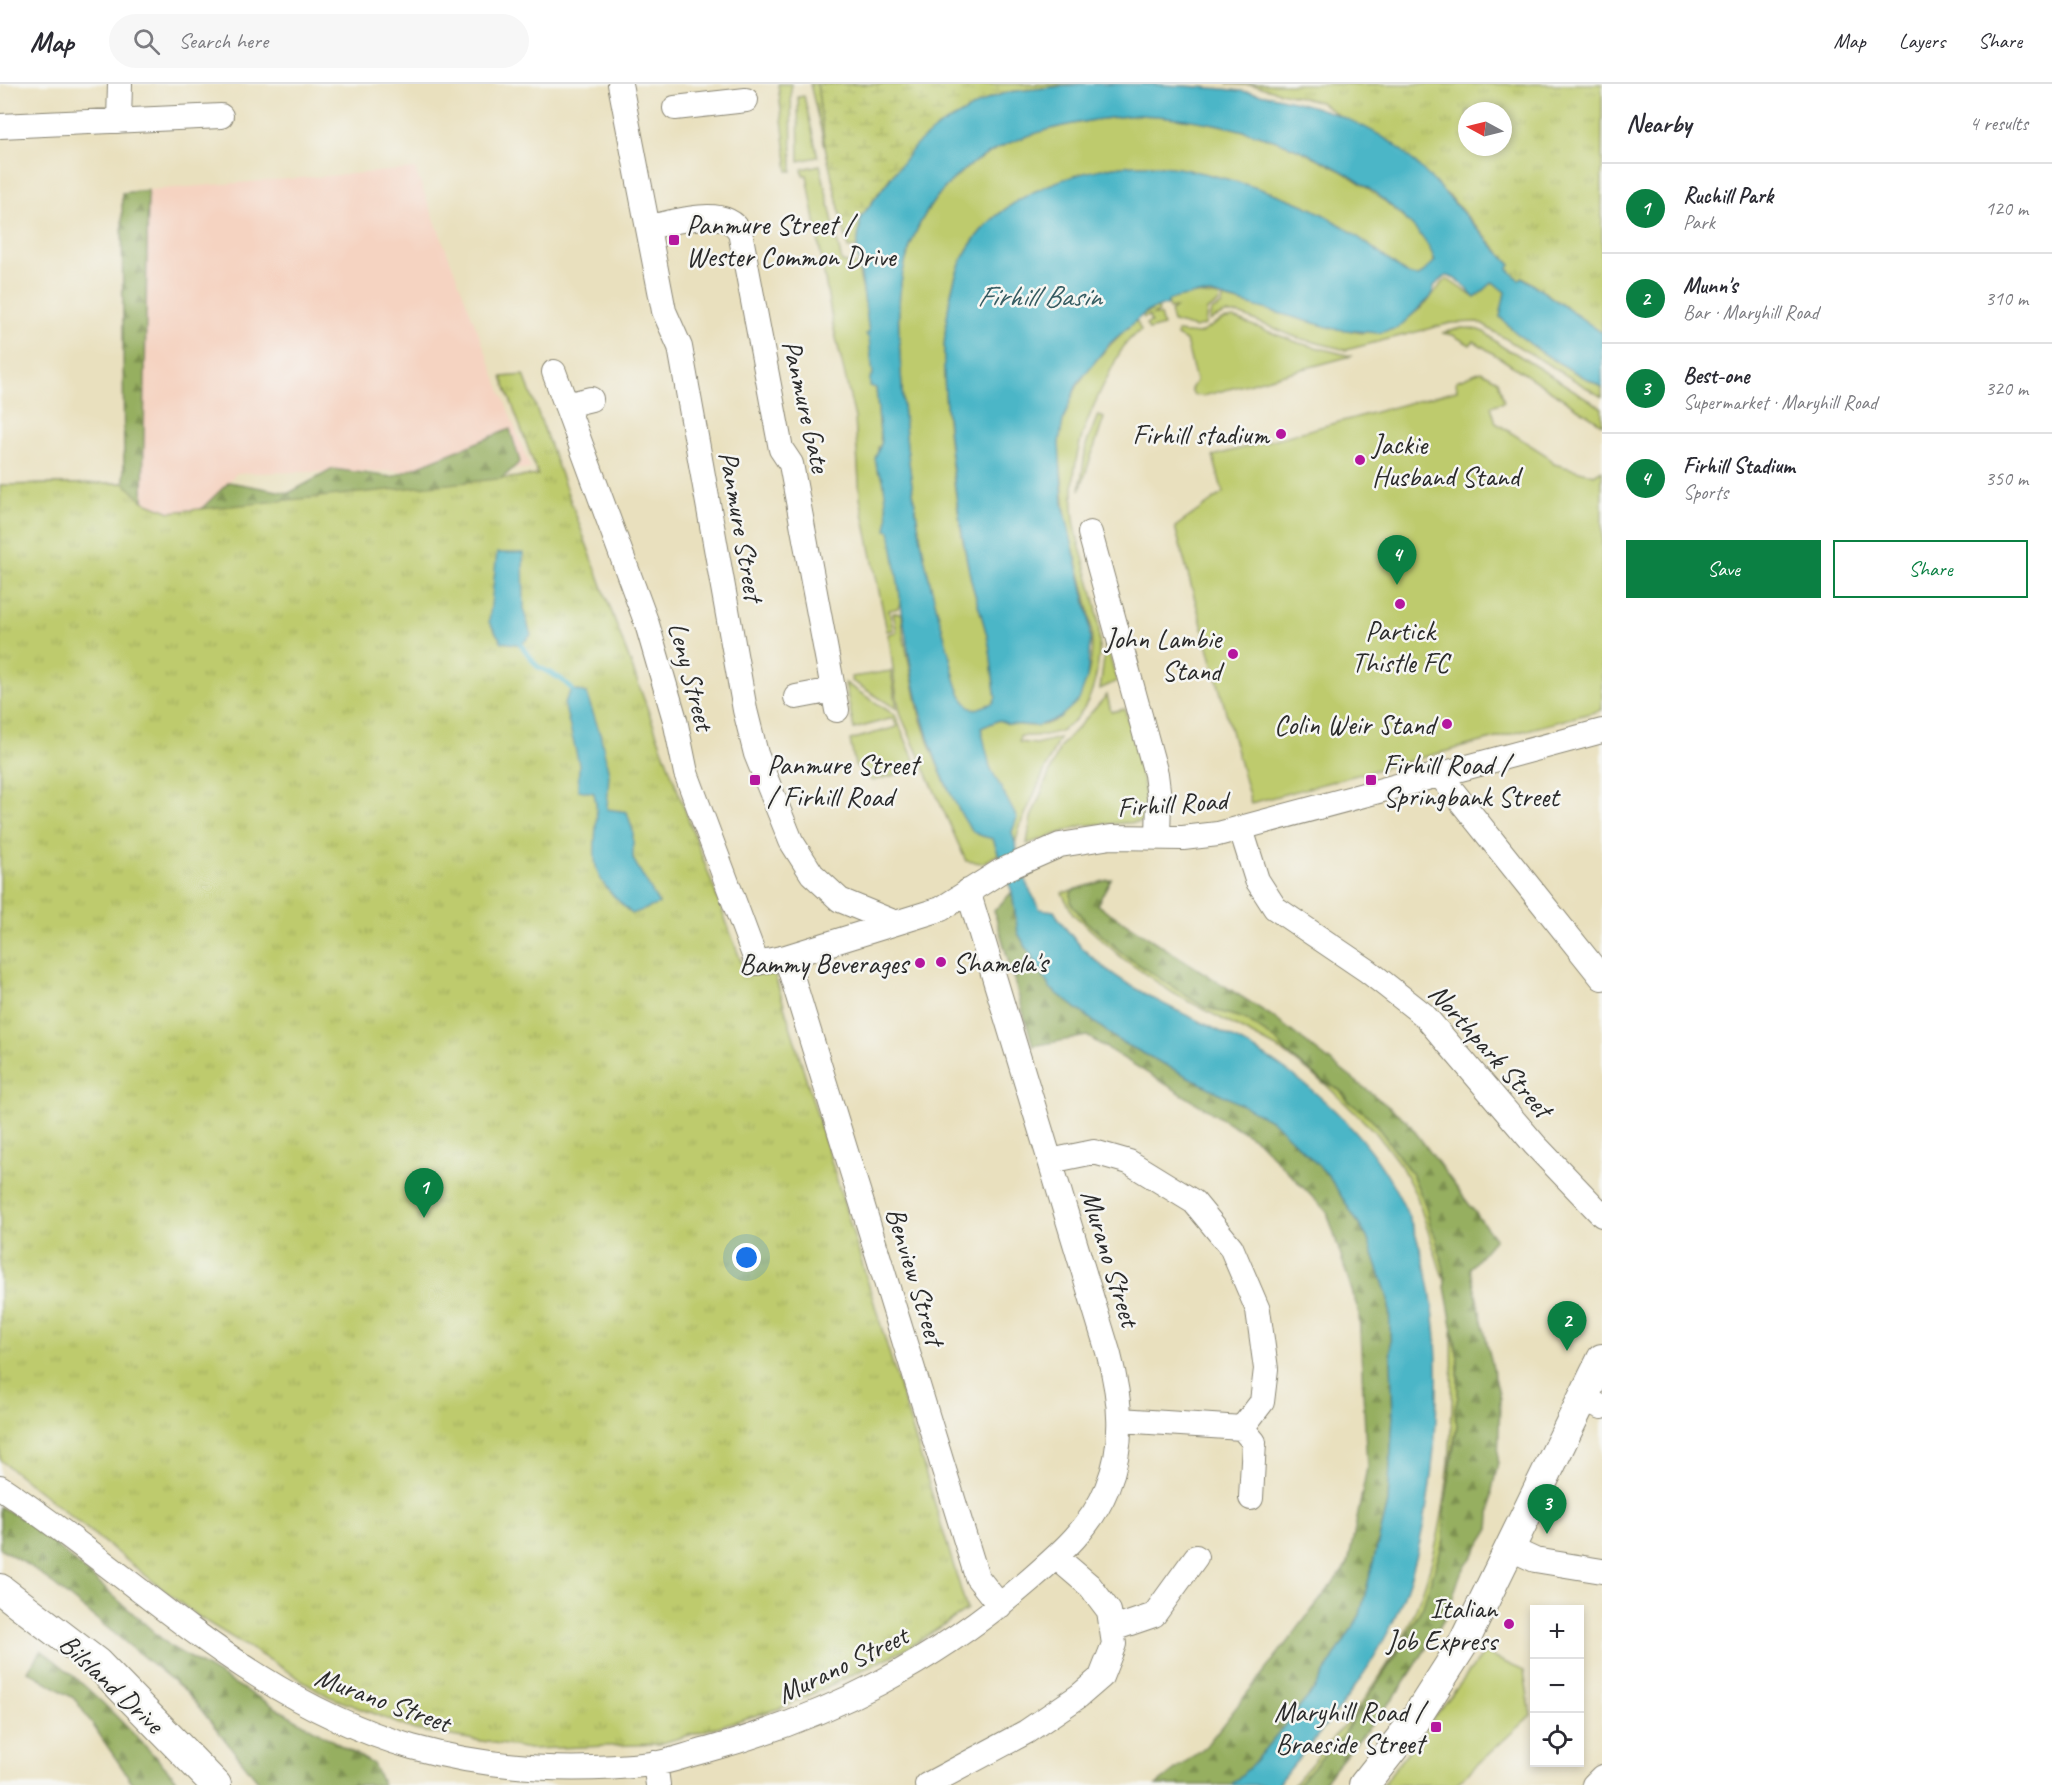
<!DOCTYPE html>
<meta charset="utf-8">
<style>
:root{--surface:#fff;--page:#f7f7f7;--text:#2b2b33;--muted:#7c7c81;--line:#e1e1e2;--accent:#0b8043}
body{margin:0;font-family:Caveat,sans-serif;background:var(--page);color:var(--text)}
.controls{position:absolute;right:18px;bottom:18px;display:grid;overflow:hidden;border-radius:0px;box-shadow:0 3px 9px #0003}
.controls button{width:54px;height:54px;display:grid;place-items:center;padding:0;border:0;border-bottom:2px solid var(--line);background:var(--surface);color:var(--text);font:30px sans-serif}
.compass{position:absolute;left:1458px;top:18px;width:54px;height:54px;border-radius:50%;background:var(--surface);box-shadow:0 3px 9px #0003;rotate:277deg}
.you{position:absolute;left:747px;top:1174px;width:21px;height:21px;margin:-15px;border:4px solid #fff;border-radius:50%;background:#1a73e8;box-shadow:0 0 0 9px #1a73e833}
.badge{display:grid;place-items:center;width:39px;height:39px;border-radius:50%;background:var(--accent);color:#fff;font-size:20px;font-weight:700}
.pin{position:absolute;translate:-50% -50px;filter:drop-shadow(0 2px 3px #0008)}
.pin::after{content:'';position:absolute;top:32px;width:21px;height:18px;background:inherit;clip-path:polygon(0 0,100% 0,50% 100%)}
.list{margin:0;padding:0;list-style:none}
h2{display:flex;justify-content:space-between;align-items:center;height:78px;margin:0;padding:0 24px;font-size:26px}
h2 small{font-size:20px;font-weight:400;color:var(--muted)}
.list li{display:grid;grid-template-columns:39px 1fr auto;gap:18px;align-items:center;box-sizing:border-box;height:90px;padding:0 24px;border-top:2px solid var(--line)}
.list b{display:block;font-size:22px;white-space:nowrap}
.list p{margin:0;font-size:20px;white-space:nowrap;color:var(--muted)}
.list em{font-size:20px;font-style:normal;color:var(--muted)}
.actions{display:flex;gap:12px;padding:18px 24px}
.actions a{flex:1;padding:14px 0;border:2px solid var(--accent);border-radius:0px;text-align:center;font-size:21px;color:var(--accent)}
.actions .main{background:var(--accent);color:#fff}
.icon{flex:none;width:33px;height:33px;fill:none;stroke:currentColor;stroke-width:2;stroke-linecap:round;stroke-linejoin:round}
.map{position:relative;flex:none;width:1602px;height:1701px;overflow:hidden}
header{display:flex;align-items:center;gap:36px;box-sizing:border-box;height:84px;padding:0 30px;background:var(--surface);border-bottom:2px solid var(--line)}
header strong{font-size:28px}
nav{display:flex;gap:33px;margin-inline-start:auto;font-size:21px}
.search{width:420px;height:54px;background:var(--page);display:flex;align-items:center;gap:15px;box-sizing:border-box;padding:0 21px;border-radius:33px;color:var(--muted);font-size:22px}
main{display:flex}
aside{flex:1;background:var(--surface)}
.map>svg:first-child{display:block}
.built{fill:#f5d3c1}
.grass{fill:#becb6d;stroke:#747b4c;stroke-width:1.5}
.forest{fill:url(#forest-firs);stroke:#606d46;stroke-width:1.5}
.wetland{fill:url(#wetland-marsh);stroke:#747b4c;stroke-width:1.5}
.park{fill:url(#park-tufts);stroke:#747b4c;stroke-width:1.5;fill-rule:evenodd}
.water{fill:#4bb6c7;stroke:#3b7079;stroke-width:1.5;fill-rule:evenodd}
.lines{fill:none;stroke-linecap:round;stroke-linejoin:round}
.stream{stroke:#4bb6c7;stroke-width:5}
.minor-casing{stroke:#8a8674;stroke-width:26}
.major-casing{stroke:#8a8674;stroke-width:32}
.minor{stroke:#fff;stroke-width:24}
.major{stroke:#fff;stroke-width:30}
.poi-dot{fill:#b5179e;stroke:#f6f6f2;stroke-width:2}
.labels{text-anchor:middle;stroke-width:5;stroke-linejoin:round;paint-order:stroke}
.poi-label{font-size:28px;fill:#2b2b2b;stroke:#f6f6f2;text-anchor:end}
.street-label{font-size:28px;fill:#2b2b2b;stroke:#f6f6f2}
.water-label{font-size:30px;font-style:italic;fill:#365c62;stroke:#f6f6f2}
</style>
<header>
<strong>Map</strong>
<div class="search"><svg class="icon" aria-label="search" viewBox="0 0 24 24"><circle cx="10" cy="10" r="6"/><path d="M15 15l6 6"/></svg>Search here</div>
<nav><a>Map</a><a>Layers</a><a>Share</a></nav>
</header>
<main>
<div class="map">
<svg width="1602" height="1701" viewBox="0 0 1602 1701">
<defs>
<pattern id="forest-firs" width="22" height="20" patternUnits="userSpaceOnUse" patternTransform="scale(1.5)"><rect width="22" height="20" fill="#96af60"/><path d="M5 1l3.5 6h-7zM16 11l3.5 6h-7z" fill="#7b8f4f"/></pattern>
<pattern id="wetland-marsh" width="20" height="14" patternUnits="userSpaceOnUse" patternTransform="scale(1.5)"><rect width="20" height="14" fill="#becb6d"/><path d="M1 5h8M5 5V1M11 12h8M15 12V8" fill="none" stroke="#a3ae5f"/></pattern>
<pattern id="park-tufts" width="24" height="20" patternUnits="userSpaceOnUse" patternTransform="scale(1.5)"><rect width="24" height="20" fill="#becb6d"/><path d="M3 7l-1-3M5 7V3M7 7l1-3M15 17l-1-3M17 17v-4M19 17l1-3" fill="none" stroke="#a3ae5f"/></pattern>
</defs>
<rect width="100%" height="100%" fill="#f6f6f2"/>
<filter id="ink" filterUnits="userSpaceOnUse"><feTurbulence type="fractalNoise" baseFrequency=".0167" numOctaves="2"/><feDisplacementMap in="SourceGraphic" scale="12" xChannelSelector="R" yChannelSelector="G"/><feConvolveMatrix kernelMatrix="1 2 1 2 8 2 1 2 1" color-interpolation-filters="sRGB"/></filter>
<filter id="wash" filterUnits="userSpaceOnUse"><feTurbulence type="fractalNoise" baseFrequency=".008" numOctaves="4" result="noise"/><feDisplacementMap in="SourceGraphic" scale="24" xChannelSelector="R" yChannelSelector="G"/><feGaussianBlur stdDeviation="1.35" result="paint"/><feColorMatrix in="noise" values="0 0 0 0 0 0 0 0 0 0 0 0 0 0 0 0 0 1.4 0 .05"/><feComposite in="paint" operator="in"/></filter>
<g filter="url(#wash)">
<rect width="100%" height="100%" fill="#e9e0be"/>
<path class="built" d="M415,85L531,385L237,389L168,457V616L143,417L148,106Z"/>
<path class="grass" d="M804,12L818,73L799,77L798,13Z
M1139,31C1235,35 1333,67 1404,134C1415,144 1435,163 1434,179L1419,192L1409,191C1374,167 1345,139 1306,122C1268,105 1189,82 1149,81C1088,79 1003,109 969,163C953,188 948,221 945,250C942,278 945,308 947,336C952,390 959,443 971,496C977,520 986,542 990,566C992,582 993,597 996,613L993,619L974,626C969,622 962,615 960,609C954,597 952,582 949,569C940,537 931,505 924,472C912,411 904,350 901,288C899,255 896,221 903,188C928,70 1033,39 1139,31Z
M820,81L842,178L857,181L866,220L873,292L870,294L876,304L881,361L878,363L877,386L883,394L902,518L899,524L889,526L893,546L887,547L860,414L855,334L833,241L807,91H803L802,85Z
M1447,195L1475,214L1493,198L1505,208L1500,233C1528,264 1566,283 1602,303V313L1478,238L1451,239L1346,266L1298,254L1239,230H1225L1209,237L1211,227L1222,221L1223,214L1360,249L1398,244C1405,235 1413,231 1421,224C1432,214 1436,204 1447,195Z
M1195,210L1220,213L1219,219L1207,226L1205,241L1195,244L1173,238L1170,228L1175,224L1169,225L1167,216Z
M1158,223L1159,228L1152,231H1160L1163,242L1149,246L1146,240L1151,238L1149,232L1144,234L1143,231Z
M1233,234L1299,259L1351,272L1203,312L1194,311L1191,305L1196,297L1186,257L1177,252V248L1199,250L1222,236Z
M1136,236L1141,247C1122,256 1114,281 1105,298C1083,342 1071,375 1073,425C1075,457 1090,491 1096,523C1103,560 1101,616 1068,642C1056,652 1035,652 1020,652L1019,658L1036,660L1059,654L1021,740L1015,760L986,671L981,644L999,636C1030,644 1054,649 1074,616C1078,609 1085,601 1087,593C1102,546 1079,490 1068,445C1064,428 1064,412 1062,395C1061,383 1058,372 1059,359C1063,306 1099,270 1136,236Z
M1461,244C1496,244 1488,260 1515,269L1602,324V340L1474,257L1470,261L1453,251L1442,249Z
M1481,287L1498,296L1504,318L1491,322L1496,339L1546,371L1554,380L1594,391L1602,386V626L1251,719L1175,443L1223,409L1213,372L1457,306L1456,297Z
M1098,331L1104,334L1080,406L1086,361Z
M893,529H902L903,550L920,633L931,665L945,699L974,748L993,755L999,770L982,779L966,777L902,634C893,607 894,578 888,550L897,548Z
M1106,560L1117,597L1100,605Z
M891,587L897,625L852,597L851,593Z
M845,599L895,631L918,685L872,697L855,681L850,656L897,643L893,634L854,645Z
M1107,611L1111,628L1125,625L1144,702L1146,735L1144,738L1084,741L1027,760L1031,734L1060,663Z
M1073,806L1071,810L1083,835L1127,873L1190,913L1220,927L1245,935L1277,957L1288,970L1326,999L1340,1006L1348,1017L1372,1035L1412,1090L1426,1122L1430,1141L1436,1154L1444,1185L1443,1194L1417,1113L1401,1082L1377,1050L1326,1001L1282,967L1173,909L1122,874L1073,830L1062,809Z
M1452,1247L1458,1273V1313L1455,1326L1457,1342L1451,1372L1444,1456L1423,1522L1372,1610L1352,1634L1342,1652L1297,1701H1293C1335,1653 1384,1597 1410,1538C1451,1448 1454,1344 1452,1247Z
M1484,1569L1524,1587L1531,1631L1455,1701H1382Z"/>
<path class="forest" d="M148,106L143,417L0,401L124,399L122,109Z
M510,345L520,378L455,437L168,457L229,398L289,409L333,385L392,393Z
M1111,795L1097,821L1272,932L1407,1037L1495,1155L1470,1184L1500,1315L1498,1379L1492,1406L1489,1446L1460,1491L1447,1531L1412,1587L1395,1612L1321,1701H1297L1342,1652L1397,1570L1423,1522L1444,1456V1429L1457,1342L1455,1326L1458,1313V1273L1445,1203L1444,1185L1436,1154L1430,1141L1426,1122L1412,1090L1372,1035L1348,1017L1340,1006L1326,999L1288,970L1277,957L1245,935L1204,923L1127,873L1083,835L1071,819V810L1073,806Z
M1012,808L1018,849L1050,904L1118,956L1273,1037L1328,1091L1367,1153L1389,1216L1393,1332L1388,1419L1360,1531L1314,1606L1250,1683L1231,1701H1156L1206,1662L1348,1480L1367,1384L1359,1229L1327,1128L1257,1056L1087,952L1033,962L994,827Z
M0,1423L31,1439L171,1563L373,1680L383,1701H261L187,1608L33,1484L0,1464Z
M41,1566C94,1605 136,1653 182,1701H134L75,1615L28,1587Z"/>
<path class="wetland" d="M817,0H1081L1008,8L988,15L895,87L861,133L857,163L848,164L825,63Z"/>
<path class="park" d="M778,0H791L792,87H788Z
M810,0H817L825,63Z
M1227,0H1602V249L1523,193L1519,196L1507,185L1511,181L1448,111L1320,18L1252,1ZM1467,27H1503V63H1467Z
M524,291L746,891L773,885L967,1526L908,1564L784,1623L659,1660L530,1665L415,1646L328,1612L197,1532L0,1376V401L124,399L143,417L170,428L538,391L502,293Z"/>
<path class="water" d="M1081,0C1190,0 1303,0 1394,60C1438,96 1471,141 1511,181L1508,185L1519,196L1522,193L1602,249V303C1566,283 1528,264 1500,233L1505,208L1493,198L1475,214C1466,206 1459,193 1446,192L1434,202L1431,213L1398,244L1378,249L1335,245L1211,210H1195L1168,216V220L1146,228L1109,260L1077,300L1063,337L1059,359L1063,420L1089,532L1090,558L1087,594L1079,616L1059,634L1037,642L1008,640L999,636L981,644L990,683L1017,734L1012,748L1027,801L1040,825L1054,827C1105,913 1200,927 1277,980C1420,1077 1448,1201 1434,1364C1428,1428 1417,1493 1387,1550C1359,1605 1316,1653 1277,1701H1231L1250,1683L1314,1606L1360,1531L1388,1419L1393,1332L1389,1216L1367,1153L1328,1091L1273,1037L1118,956L1050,904L1018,849L1012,808L993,755C987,753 980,752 975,749C966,742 958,724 953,714C909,630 906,538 890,447L886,446L888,434L883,394L877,386L875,374L881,360L876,304L870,302V294L873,291L869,255L866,250L869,249L857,163L861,133L915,62L938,43L988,15L1008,8ZM1139,31C1232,35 1331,65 1400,130C1414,143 1429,158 1435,177L1419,192L1409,191C1374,167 1345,139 1306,122C1268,105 1189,82 1149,81C1088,79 1003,109 969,163C953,188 948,221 945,250C942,280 945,311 948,341C953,393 960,445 971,496C977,520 986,542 990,566C992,582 993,597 996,613L993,619L974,626C969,622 962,615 960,609C954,597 952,582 949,569C940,537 931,505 924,472C912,411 904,350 901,288C899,255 896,221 903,188C928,70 1033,39 1139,31Z
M497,469H523L524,528L531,551L521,561L502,558L489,538Z
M572,605L586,609L600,649L609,690L607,725L627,728L633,747V775L659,820L632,830C619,817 599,801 596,782C591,758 601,736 594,709L578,706L579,680L564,619Z"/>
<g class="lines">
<path class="stream" d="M521,561L537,582L561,595L572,605"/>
</g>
</g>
<g filter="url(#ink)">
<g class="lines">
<g class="minor-casing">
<path id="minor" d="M620,0L664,227L680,263L745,626L756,670L791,757L812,790L840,816L896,839
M675,24L746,16
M119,37L120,0
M0,42L221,32
M648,143C673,139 725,120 740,148L781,365L791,380L837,626
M554,288L647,540L675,636L686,689L757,879L786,873L941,825L1001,787L1060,761L1111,753L1183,754L1218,750L1602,647
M566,321L591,315
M1090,449L1156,690L1159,714L1158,753
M796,613L833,606
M1439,690L1602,894
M1241,745L1257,796L1275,824L1368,887L1424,931L1535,1061L1602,1131
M786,873L977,1493L1000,1522
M1050,1077L1094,1068L1129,1078L1194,1118L1231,1163L1258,1226L1266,1285L1262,1318L1242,1344
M1582,1315L1602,1323
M1120,1336L1242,1344
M1242,1344L1254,1358L1251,1414
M0,1403C138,1494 249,1616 412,1663C491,1685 571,1689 652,1680C670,1678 689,1670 707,1666C830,1632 934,1579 1031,1495C1061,1469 1092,1442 1107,1404C1125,1360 1121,1316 1109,1271L968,807
M1511,1465L1535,1476L1602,1487
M1113,1545L1154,1531L1196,1473
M655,1679L658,1701
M927,1701L1026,1648L1079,1612L1101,1593L1114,1560L1109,1527L1090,1502L1056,1473
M1594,1701L1602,1693"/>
</g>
<g class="major-casing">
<path id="major" d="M0,1505L97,1579L216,1701
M1364,1701L1412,1640L1463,1560L1602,1275"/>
</g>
<use href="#minor" class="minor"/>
<use href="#major" class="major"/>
</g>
</g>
<g class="poi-dot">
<rect x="668" y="150" width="12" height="12" rx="3"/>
<circle cx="1281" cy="350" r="6"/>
<circle cx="1360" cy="376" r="6"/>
<circle cx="1400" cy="520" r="6"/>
<circle cx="1233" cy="570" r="6"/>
<circle cx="1447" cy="640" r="6"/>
<rect x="749" y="690" width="12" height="12" rx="3"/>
<rect x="1365" y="690" width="12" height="12" rx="3"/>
<circle cx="941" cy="878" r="6"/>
<circle cx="920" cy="879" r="6"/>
<circle cx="1509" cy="1540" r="6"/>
<rect x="1430" y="1637" width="12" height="12" rx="3"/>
</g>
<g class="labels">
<g class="poi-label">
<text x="686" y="150" text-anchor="start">Panmure Street /<tspan x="686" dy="32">Wester Common Drive</tspan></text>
<text x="1269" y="360">Firhill stadium</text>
<text x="1372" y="370" text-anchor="start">Jackie<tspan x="1372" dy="32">Husband Stand</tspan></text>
<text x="1400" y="556" text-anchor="middle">Partick<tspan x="1400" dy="32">Thistle FC</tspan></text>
<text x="1221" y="564">John Lambie<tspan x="1221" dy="32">Stand</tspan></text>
<text x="1435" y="650">Colin Weir Stand</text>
<text x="767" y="690" text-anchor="start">Panmure Street<tspan x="767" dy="32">/ Firhill Road</tspan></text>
<text x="1383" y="690" text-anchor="start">Firhill Road /<tspan x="1383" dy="32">Springbank Street</tspan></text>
<text x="953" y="888" text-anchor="start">Shamela's</text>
<text x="908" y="889">Bammy Beverages</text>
<text x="1497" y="1534">Italian<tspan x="1497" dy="32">Job Express</tspan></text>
<text x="1424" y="1637">Maryhill Road /<tspan x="1424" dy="32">Braeside Street</tspan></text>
</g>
<g class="street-label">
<text transform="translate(807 322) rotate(77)" y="10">Panmure Gate</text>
<text transform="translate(742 442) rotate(80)" y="10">Panmure Street</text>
<text transform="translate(692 592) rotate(75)" y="10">Leny Street</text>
<text transform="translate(1172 719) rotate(-4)" y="10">Firhill Road</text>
<text transform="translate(1491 966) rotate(48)" y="10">Northpark Street</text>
<text transform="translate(1111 1174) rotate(73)" y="10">Murano Street</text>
<text transform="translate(916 1192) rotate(73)" y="10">Benview Street</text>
<text transform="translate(842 1580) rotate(-26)" y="10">Murano Street</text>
<text transform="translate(112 1599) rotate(43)" y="10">Bilsland Drive</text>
<text transform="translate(383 1615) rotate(20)" y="10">Murano Street</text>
</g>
<g class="water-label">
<text x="1039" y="222">Firhill Basin</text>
</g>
</g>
</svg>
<div class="controls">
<button>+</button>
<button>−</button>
<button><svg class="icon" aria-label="locate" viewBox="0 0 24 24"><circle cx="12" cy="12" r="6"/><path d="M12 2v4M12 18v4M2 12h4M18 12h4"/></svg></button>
</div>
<svg class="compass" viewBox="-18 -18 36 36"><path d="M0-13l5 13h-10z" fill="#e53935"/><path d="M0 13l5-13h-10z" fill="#7c7c81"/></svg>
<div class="you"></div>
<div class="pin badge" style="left:424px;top:1134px">1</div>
<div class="pin badge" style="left:1567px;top:1267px">2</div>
<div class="pin badge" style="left:1547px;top:1450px">3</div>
<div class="pin badge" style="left:1397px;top:501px">4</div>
</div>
<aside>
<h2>Nearby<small>4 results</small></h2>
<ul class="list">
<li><span class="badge">1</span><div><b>Ruchill Park</b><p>Park</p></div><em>120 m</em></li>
<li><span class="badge">2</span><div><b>Munn's</b><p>Bar · Maryhill Road</p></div><em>310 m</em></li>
<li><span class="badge">3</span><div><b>Best-one</b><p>Supermarket · Maryhill Road</p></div><em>320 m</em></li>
<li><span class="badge">4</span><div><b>Firhill Stadium</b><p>Sports</p></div><em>350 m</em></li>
</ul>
<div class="actions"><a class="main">Save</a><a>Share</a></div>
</aside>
</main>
